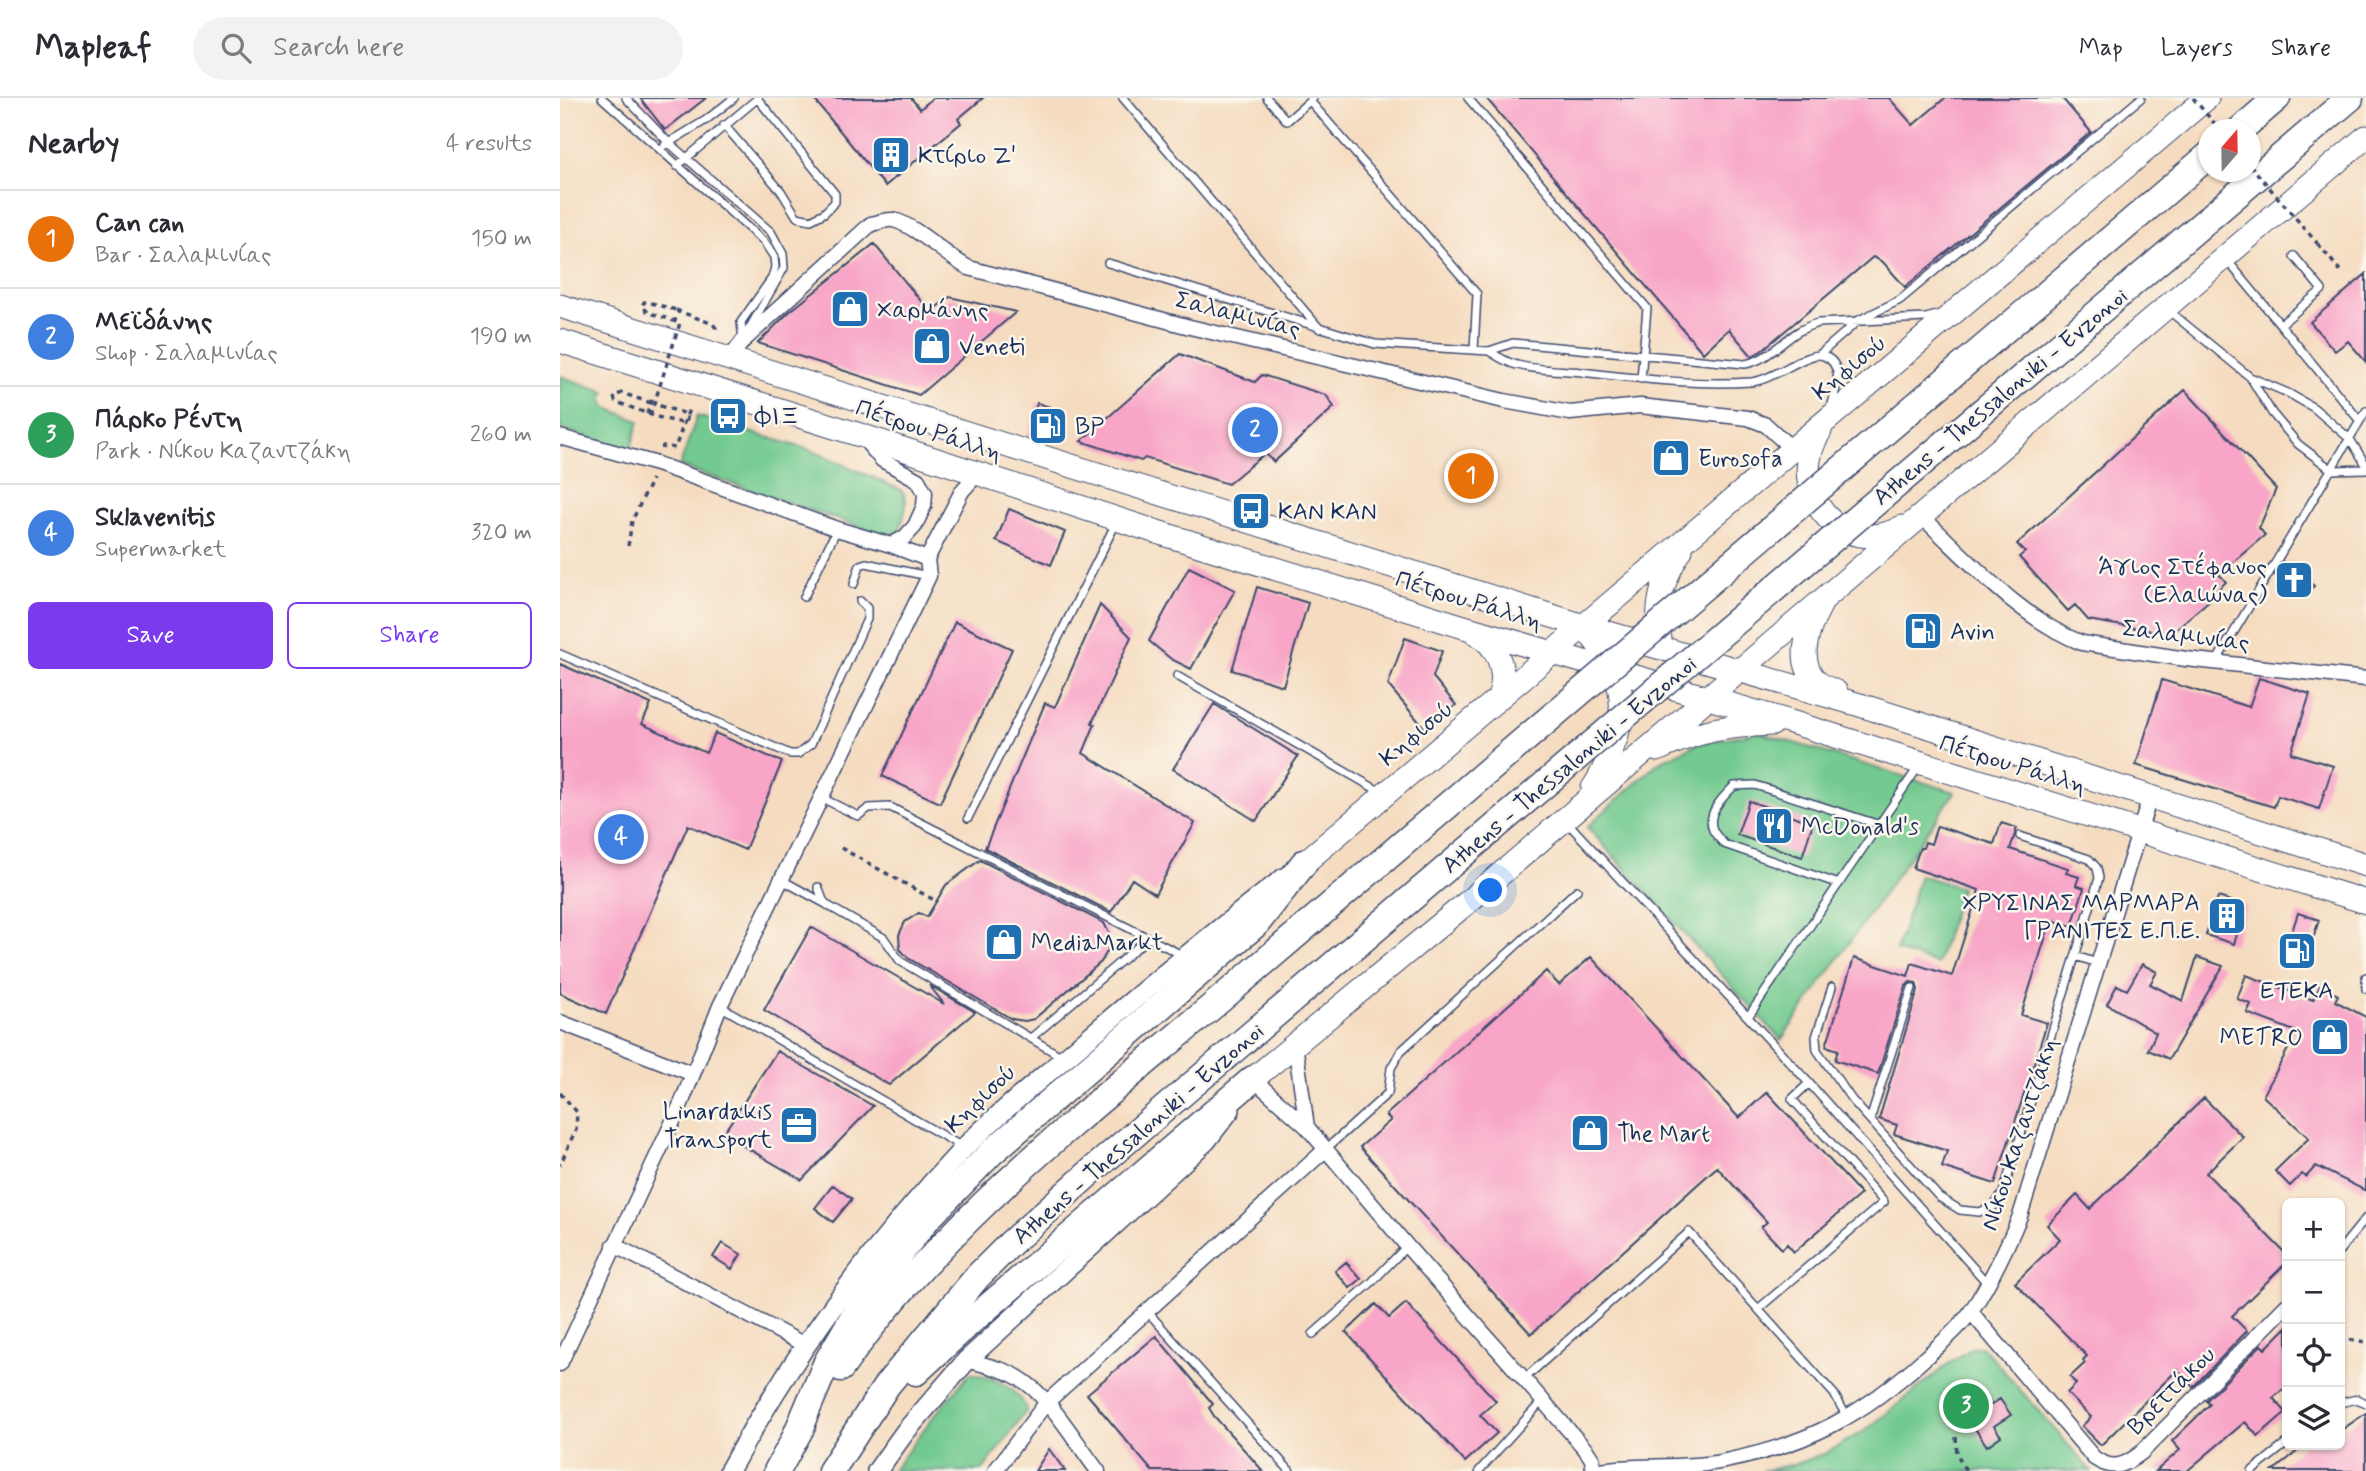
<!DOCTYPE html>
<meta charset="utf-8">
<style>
:root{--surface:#fff;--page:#f2f2f3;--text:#2b2b33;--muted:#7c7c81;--line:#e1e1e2;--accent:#7c3aed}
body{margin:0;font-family:Mynerve,sans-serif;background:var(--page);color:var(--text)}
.controls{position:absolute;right:21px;bottom:21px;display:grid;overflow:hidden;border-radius:10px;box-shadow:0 2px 5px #0004}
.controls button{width:63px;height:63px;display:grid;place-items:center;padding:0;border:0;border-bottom:2px solid var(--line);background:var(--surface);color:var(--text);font:35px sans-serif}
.compass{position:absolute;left:1638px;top:21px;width:63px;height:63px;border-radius:50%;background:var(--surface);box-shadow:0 2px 5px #0004;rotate:20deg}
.you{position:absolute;left:931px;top:793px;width:24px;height:24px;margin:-18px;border:5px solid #fff;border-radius:50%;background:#1a73e8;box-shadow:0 0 0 10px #1a73e833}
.badge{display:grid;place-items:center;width:46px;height:46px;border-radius:50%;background:var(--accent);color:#fff;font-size:23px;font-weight:700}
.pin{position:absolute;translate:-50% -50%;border:4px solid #fff;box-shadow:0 2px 7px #0006}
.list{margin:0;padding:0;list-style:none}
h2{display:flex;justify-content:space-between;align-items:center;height:91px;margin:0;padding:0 28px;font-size:30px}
h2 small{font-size:23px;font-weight:400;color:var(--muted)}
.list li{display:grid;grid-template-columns:46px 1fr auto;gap:21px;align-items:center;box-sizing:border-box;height:98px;padding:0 28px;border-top:2px solid var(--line)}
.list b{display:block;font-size:26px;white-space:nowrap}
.list p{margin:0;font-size:23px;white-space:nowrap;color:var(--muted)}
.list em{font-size:23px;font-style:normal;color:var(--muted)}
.actions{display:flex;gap:14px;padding:21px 28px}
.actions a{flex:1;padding:16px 0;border:2px solid var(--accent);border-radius:10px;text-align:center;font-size:24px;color:var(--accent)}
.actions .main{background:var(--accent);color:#fff}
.icon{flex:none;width:38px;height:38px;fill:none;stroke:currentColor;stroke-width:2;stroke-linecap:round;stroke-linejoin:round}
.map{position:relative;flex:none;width:1806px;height:1373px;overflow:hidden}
header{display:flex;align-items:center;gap:42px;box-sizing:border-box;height:98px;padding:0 35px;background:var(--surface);border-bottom:2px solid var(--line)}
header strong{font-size:33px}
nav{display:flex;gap:38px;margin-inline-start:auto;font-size:24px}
.search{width:490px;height:63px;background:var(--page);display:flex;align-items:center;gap:18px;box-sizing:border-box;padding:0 24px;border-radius:38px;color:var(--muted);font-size:26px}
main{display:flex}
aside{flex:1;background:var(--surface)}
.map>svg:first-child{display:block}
.green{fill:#73ca90;stroke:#477c77;stroke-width:2}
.building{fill:#f8a5c7}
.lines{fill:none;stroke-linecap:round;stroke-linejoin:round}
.lane-casing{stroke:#3c496d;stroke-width:10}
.street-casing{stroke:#3c496d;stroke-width:17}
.secondary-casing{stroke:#3c496d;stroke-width:22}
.primary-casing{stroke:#3c496d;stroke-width:25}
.highway-casing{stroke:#3c496d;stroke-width:29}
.path{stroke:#3c496d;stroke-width:3.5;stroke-dasharray:5 5;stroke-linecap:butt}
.lane{stroke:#fff;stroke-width:7}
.street{stroke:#fff;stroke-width:14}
.secondary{stroke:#fff;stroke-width:19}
.primary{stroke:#fff;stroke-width:23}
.highway{stroke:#fff;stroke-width:26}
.highway-bridge-casing{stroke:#3c496d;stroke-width:29;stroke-linecap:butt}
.path-bridge{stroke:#3c496d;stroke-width:3.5;stroke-dasharray:5 5;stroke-linecap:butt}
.highway-bridge{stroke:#fff;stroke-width:26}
.labels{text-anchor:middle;stroke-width:5;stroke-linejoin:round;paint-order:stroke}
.poi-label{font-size:24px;fill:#1b2f5e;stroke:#fbf7ec;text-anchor:start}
.street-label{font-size:24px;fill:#1b2f5e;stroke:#fbf7ec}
</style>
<header>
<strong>Mapleaf</strong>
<div class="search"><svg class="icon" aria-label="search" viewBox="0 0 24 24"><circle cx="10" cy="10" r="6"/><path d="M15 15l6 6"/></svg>Search here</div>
<nav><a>Map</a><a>Layers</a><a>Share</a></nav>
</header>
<main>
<aside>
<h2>Nearby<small>4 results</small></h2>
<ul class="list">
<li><span class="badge" style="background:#e8710a">1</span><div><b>Can can</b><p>Bar · Σαλαμινίας</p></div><em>150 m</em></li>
<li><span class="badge" style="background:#3f7fe0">2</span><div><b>Μεϊδάνης</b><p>Shop · Σαλαμινίας</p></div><em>190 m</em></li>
<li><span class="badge" style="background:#2e9e5b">3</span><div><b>Πάρκο Ρέντη</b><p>Park · Νίκου Καζαντζάκη</p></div><em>260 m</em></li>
<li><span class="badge" style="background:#3f7fe0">4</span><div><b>Sklavenitis</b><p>Supermarket</p></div><em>320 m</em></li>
</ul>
<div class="actions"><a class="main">Save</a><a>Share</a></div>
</aside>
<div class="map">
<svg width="1806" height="1373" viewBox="0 0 1806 1373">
<rect width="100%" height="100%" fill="#fbf7ec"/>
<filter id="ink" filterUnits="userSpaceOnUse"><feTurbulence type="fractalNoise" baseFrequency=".0143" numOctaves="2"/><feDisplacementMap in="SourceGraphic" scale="14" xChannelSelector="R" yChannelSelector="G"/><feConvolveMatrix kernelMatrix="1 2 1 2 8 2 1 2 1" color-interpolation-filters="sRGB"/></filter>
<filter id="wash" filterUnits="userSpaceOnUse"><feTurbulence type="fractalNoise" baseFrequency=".00686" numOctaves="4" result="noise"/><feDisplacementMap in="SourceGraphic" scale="28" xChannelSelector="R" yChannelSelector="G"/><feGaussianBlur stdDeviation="1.57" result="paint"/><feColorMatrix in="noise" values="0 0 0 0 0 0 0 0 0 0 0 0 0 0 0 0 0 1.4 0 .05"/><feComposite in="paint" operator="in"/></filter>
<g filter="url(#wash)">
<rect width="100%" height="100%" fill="#f5dcc0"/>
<path class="green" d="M0,278L46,294L42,300L45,309L79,323L70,353L0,330Z
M137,318L253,353L341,392C352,404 342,419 340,433L324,437L120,368Z
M1198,634L1395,694L1221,942L1027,729L1099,664L1137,646Z
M1360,777L1401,790L1377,866L1336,853Z
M1414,1249H1421L1427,1254L1531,1373H1201L1235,1366L1262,1357L1306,1332L1392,1263Z
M410,1275C434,1279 457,1289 467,1312L422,1373H333L373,1319Z"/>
<g id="blocks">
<path class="building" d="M80,0H146L105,32Z
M253,0H351L360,11L373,0H423L398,21L401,25L325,88Z
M926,0H1329L1353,27L1385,0H1502L1531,34L1345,189L1323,164L1313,159L1201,253L1192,258L1169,231L1143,255Z
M314,146L370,214L390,199L456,214L359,297L198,245L228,215Z
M1806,176V264L1788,243L1775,253L1750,224Z
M620,256L695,284L702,277L766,297L774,309L714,364L705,355L668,386L585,360L581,363L521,343Z
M1625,292L1716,391L1699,430L1705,437L1659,476L1666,484L1656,493L1658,495L1610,536L1528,522L1515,507L1508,513L1459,459L1465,454L1457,446Z
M477,305L496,311L486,342L468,337Z
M449,411L505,434L491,467L436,443Z
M1723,464L1754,488L1744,500L1715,477Z
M629,469L675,492L631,571L611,561L589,543Z
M697,489L748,505L723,588L672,572Z
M540,507L571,539L532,625L535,626L523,655L635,725L595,796L572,781L551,814L425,750L485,605L495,609Z
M395,524L452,551L380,705L322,678Z
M845,540L882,553L873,579L896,607L866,632L828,587Z
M0,566L91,606L82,626L146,655L155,635L222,664L185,752L128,727L46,916L0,895Z
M1699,580L1750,596L1731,655L1773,668L1759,711L1718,698L1714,709L1576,667L1602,582L1689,609Z
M654,606L738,658L696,723L613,671Z
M1189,703L1253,725L1242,759L1177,737Z
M1441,725L1457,730L1450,751L1508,770L1506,775L1519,779L1516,787L1524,790L1512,828L1491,822L1461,917L1487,925L1435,1086L1382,1069L1387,1053L1334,1036L1337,1027L1319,1021L1358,892L1356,885L1350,884L1346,888L1318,976L1275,962L1278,952L1266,948L1294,860L1348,878L1352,865L1392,878L1419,792L1353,770L1360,750H1363L1365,744L1371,746L1377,728L1434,746Z
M420,762L544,825L549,835L548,852L541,864L474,921L465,923L452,921L348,860L340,851L339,837L345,824L359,815L367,819L386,787Z
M1658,799L1686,808L1674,846L1646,837Z
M1738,815L1759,822L1744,868L1723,861Z
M251,829L384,906L369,887L415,914L329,987L204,912Z
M1031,859L1179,1020L1207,994L1301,1096L1234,1154L1227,1146L1222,1151L1201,1129L1207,1124L1157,1069L971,1236L800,1049L831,1022L826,1017L986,873L999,887Z
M1637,859L1663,868L1609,961L1588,952L1596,935L1547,906L1557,887L1567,892L1582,866L1597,874L1590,886L1623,903Z
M1686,877L1753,902L1760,888L1778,897L1775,903L1806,919V1093L1756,1068L1746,1079L1742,1076L1730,1088L1715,1073L1749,1040L1703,998L1737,934L1687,915L1691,906L1677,901Z
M217,953L313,1008L242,1082L163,1036Z
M1644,1000L1683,1039L1646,1075L1727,1157V1164L1672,1218L1687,1233L1633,1289L1617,1272L1541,1347L1522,1328L1531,1319L1507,1295L1516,1286L1510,1279L1525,1265L1523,1262L1527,1258L1455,1185L1500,1141L1487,1127L1517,1097L1530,1111Z
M273,1087L292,1101L273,1124L255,1110Z
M162,1145L181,1156L172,1171L153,1159Z
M786,1164L801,1181L790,1190L775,1173Z
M846,1205L936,1303L920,1317L937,1335L905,1364L786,1234L816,1206L829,1220Z
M1727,1229V1288L1713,1300L1726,1314L1698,1338L1685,1324L1627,1373H1596L1620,1352L1612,1343L1650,1306L1646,1303L1701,1247L1705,1251Z
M596,1238L653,1306L649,1310L654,1318L703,1373H592L527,1296Z
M1440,1301L1451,1317L1434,1328L1441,1338L1427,1348L1409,1322Z
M1806,1315V1373H1713L1745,1347H1780V1333Z
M489,1351L505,1373H475Z"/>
</g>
</g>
<g filter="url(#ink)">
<use href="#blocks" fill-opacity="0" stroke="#3c496d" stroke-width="2"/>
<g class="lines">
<g class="lane-casing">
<path id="lane" d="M42,0L204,144L214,159L215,169L212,180L181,224L183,242
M66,0L109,45L211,134L223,156L224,170L189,231
M563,0L760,231
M707,0L727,23L753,0
M908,0L1087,210L1081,281
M750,3L917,196L914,252
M164,27L221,93L237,119L251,122L264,115L275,104V96L197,0
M105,47L146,22L174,0
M117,68L198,0
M1667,162L1800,323
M548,165L815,246L929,253L953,245L1185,266C1214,261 1227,233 1258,225L1366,220L1381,216
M1608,212L1690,279L1728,295L1754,310L1790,341L1806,367
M1721,226L1762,192L1734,158
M929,253C937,258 947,265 957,267C977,272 1000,272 1021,274C1075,280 1136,288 1191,284C1213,283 1249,251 1264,258C1286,267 1275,293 1271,310
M1259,257L1299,222L1340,202L1581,0
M1690,279L1712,315L1738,346L1772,372L1806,371
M294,486L300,467L306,465L368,478
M244,499L277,431
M0,556L230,656H238L251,646L307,521V510L300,503
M1656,564L1806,313
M617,578L821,694
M260,699L298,718L309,710L330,709L624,858
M408,720L557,423
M1006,723L1249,985L1427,1185
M220,781L264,805
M1279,786L1164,746C1161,742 1155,737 1153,732C1146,715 1163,699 1174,688L1195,687L1320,727
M258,789L263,802L267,807L324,840L340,863L504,960
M1516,858L1537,865
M1806,879V891
M1272,889L1256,939L1257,952L1292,1002L1379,1099L1400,1112L1419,1114L1433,1109L1443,1095L1539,780L1537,770L1529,761L1460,738
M160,908L404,1050
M1188,919L1359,668
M471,940L588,840
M1310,1022L1352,890
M766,1051L828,995L831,970L841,953L1017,792
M1780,1152L1806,1120
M1198,1211L1324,1104L1232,1001L1249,985
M587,1213L730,1373
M753,1236L812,1184L847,1148
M964,1281L1129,1134L1274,1296L1287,1319
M1780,1305L1797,1301L1806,1305
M919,1373L983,1302
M1692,1373L1727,1345"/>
</g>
<g class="street-casing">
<path id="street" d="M169,261L183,243L311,126C318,125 327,121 333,122C354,126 387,159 409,170L630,229L944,303L1010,315L1080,308L1188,320L1206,327L1232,351
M0,339L97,366L277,431L331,447L367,461
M303,340L322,362L358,382L365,395L364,408L355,428L345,439L331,447
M1360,417C1408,461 1460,521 1522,545L1626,561L1806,581
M0,924L133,976
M735,946L747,1029
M693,981L747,1029L847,1148L1026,1352L1032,1361L1033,1372
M54,1147L245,1247
M1411,1214L1534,1360C1553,1373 1564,1368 1581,1355L1727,1207
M407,1262C424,1267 443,1270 459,1280C490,1298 516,1345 538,1373
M0,1266L121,1006L160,908L369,478L367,461L402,393L418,375
M435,1373L486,1305L765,1052
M1032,1373C1076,1365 1121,1372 1165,1363C1249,1346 1303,1317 1366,1259C1381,1245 1400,1230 1411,1213C1431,1184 1446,1151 1460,1118L1590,699"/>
</g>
<g class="secondary-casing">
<path id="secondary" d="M169,1373C233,1256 312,1148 403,1051C435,1018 471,989 506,959C577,898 649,838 724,780
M317,1373L345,1334L407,1262L646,1043L670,1012"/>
</g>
<g class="primary-casing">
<path id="primary" d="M0,208L1024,528L1300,607L1806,767
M0,243L300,337L597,434L904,529L1234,625L1806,804
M1260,333C1222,393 1283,463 1342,429
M1261,506C1249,528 1235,562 1256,583C1261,588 1269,591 1276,594
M1024,528C1057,570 1073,598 1052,651C1047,664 1042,678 1033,690
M916,535C939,548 948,575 939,600
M1100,542C1095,508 1102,481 1121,452
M1097,652C1140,632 1164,628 1212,626
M744,765L1647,0
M693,981L909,803L1806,39"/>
</g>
<g class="highway-casing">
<path id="highway" d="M1680,32L1717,0
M1496,188L1648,58
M1526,225L1790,0
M281,1270C381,1126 523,1018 655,906
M356,1274L409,1225L693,981
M234,1342L267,1264L305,1199L367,1121L432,1054L697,825L744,765
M217,1373L242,1328
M271,1373L327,1287L418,1178L452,1144L535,1070L685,942"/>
</g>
<path class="path" d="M1758,146L1782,175
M116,212L153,226L156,230L155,235
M114,225L119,213
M91,305L62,295L54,298L55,303L59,305L97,319
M87,316L92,300
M90,317L94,306
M102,351L103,348L115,350L129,311
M68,448L72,423L92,381
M281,750L376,803
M0,995L17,1014L16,1031L0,1067
M1780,1240L1806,1244
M1396,1339L1397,1356L1406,1373"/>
<use href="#lane" class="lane"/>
<use href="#street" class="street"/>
<use href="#secondary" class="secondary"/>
<use href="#primary" class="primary"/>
<use href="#highway" class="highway"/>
<g class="highway-bridge-casing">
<path id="highway-bridge" d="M655,906L1496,188
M685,942L1526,225"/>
</g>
<path class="path-bridge" d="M1633,0L1660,32
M1690,67L1758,146
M97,319L122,325L127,322V318L123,315L94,306L120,225L88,214L82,208L84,204H88L116,212"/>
<use href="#highway-bridge" class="highway-bridge"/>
</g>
</g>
<defs>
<g id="building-square" transform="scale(2.0125)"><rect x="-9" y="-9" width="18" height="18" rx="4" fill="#1f6fb2" stroke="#fbf7ec"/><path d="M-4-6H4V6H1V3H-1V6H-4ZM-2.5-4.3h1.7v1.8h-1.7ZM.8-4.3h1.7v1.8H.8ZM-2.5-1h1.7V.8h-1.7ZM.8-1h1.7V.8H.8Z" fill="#fff"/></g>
<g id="shop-square" transform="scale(2.0125)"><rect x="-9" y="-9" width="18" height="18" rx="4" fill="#1f6fb2" stroke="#fbf7ec"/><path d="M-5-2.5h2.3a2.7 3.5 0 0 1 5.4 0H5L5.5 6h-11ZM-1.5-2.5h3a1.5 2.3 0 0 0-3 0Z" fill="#fff"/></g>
<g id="bus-square" transform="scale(2.0125)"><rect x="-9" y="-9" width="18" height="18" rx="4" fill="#1f6fb2" stroke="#fbf7ec"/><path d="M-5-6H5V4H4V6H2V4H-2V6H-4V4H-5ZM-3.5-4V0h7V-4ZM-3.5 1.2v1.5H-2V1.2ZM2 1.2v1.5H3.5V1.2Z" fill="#fff"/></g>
<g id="fuel-square" transform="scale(2.0125)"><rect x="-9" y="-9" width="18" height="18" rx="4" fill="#1f6fb2" stroke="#fbf7ec"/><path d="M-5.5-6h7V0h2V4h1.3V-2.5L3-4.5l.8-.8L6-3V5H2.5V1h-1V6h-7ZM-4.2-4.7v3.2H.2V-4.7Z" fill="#fff"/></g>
<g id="church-square" transform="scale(2.0125)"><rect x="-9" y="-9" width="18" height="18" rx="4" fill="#1f6fb2" stroke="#fbf7ec"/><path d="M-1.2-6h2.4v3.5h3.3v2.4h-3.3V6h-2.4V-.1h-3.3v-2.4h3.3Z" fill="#fff"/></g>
<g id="restaurant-square" transform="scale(2.0125)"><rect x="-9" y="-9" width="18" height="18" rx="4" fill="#1f6fb2" stroke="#fbf7ec"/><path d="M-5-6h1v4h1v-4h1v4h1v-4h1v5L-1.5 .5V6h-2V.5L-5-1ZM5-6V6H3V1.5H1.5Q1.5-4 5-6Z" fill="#fff"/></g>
<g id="office-square" transform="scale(2.0125)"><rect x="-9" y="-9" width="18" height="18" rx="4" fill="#1f6fb2" stroke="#fbf7ec"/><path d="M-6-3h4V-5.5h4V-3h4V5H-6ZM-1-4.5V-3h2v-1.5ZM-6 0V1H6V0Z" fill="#fff"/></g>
</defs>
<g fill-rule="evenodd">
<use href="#building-square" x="331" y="57"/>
<use href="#shop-square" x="290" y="211"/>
<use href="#shop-square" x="372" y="248"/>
<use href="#bus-square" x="168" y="318"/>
<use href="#fuel-square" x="488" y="328"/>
<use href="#shop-square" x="1111" y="360"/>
<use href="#bus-square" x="691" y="413"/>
<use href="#church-square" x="1734" y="482"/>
<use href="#fuel-square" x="1363" y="533"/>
<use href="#restaurant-square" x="1214" y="728"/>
<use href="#building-square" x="1667" y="818"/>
<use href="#shop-square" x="444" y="844"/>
<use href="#fuel-square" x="1737" y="853"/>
<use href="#shop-square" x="1770" y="939"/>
<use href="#office-square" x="239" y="1027"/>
<use href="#shop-square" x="1030" y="1035"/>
</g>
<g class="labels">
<g class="poi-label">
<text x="358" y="65">Κτίριο Ζ'</text>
<text x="317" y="219">Χαρμάνης</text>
<text x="399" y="256">Veneti</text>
<text x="195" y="326">ΦΙΞ</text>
<text x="515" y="336">BP</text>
<text x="1138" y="368">Eurosofa</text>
<text x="718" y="421">ΚΑΝ ΚΑΝ</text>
<text x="1707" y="476" text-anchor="end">Άγιος Στέφανος<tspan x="1707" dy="28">(Ελαιώνας)</tspan></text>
<text x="1390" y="541">Avin</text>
<text x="1241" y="736">McDonald's</text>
<text x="1640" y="812" text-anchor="end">ΧΡΥΣΙΝΑΣ ΜΑΡΜΑΡΑ<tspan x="1640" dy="28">ΓΡΑΝΙΤΕΣ Ε.Π.Ε.</tspan></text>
<text x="471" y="852">MediaMarkt</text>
<text x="1737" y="900" text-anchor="middle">ΕΤΕΚΑ</text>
<text x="1743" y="947" text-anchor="end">METRO</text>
<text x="212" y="1021" text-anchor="end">Linardakis<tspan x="212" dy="28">Transport</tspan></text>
<text x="1057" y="1043">The Mart</text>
</g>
<g class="street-label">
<text transform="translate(678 216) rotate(14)" y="8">Σαλαμινίας</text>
<text transform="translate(1289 269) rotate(-40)" y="8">Κηφισού</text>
<text transform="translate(1440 298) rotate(-40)" y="8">Athens - Thessaloniki - Evzonoi</text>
<text transform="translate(369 332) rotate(18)" y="8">Πέτρου Ράλλη</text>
<text transform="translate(909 502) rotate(17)" y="8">Πέτρου Ράλλη</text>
<text transform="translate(1626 537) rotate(7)" y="8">Σαλαμινίας</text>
<text transform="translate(856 635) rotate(-40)" y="8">Κηφισού</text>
<text transform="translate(1009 666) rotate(-40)" y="8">Athens - Thessaloniki - Evzonoi</text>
<text transform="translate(1453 666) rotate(17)" y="8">Πέτρου Ράλλη</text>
<text transform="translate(420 1000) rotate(-44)" y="8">Κηφισού</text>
<text transform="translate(578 1035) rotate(-41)" y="8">Athens - Thessaloniki - Evzonoi</text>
<text transform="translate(1459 1036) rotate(-72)" y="8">Νίκου Καζαντζάκη</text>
<text transform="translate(1611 1292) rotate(-45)" y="8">Βρεττάκου</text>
</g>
</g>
</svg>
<div class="controls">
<button>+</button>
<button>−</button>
<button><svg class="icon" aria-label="locate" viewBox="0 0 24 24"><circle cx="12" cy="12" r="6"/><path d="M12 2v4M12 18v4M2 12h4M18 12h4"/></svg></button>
<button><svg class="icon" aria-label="layers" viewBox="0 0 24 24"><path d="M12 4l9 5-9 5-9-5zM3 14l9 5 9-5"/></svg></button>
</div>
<svg class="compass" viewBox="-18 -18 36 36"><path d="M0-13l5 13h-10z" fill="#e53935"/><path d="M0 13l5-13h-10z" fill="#7c7c81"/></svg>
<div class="you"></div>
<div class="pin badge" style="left:911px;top:378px;background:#e8710a">1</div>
<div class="pin badge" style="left:695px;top:332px;background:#3f7fe0">2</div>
<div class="pin badge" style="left:1406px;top:1308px;background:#2e9e5b">3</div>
<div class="pin badge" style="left:61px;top:739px;background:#3f7fe0">4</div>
</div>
</main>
